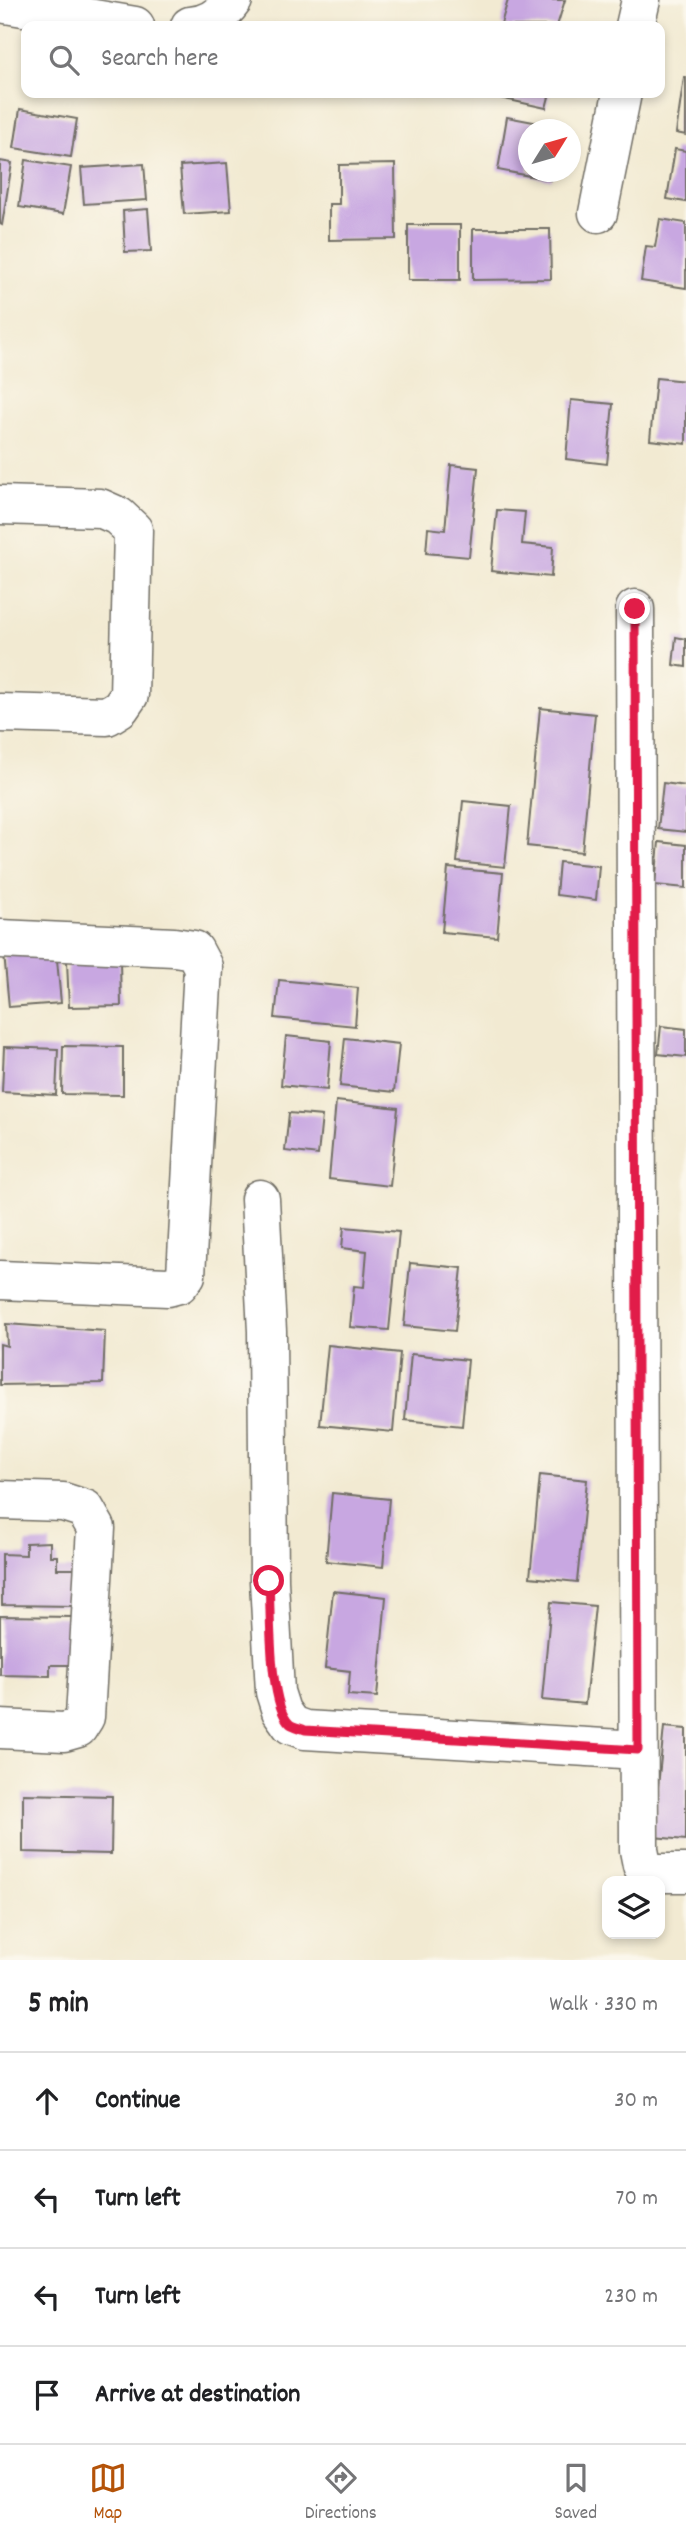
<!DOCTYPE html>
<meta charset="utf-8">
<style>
:root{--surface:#fff;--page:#f6f6f6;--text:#202124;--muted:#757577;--line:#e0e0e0;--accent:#b45309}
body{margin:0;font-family:Dekko,sans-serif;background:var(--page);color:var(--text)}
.controls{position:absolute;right:21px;bottom:21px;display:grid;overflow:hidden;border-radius:14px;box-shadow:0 4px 10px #0003}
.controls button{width:63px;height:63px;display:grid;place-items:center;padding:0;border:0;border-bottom:2px solid var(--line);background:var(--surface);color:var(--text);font:35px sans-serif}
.compass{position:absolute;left:518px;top:119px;width:63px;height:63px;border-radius:50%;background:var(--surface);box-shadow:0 4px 10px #0003;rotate:53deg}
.stop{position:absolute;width:21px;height:21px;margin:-16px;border:5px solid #e11d48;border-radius:50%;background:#fff}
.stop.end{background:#e11d48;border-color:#fff;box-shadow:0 2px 7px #0008}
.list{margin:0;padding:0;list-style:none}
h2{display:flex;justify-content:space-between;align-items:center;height:91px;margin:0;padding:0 28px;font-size:30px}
h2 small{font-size:23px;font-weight:400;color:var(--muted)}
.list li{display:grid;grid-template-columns:46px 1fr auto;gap:21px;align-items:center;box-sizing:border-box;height:98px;padding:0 28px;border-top:2px solid var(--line)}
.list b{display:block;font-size:26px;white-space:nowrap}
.list em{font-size:23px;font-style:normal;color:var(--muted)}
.icon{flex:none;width:38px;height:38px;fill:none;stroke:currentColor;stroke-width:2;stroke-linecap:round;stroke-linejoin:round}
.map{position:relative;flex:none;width:686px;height:1960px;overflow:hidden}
.search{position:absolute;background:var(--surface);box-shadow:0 4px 10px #0003;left:21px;right:21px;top:21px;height:77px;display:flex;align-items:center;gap:18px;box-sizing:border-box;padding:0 24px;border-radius:14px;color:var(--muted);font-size:26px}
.sheet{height:483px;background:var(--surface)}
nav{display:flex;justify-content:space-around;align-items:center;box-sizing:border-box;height:98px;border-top:2px solid var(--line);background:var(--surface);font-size:19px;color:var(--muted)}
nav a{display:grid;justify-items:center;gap:4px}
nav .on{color:var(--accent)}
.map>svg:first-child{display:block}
.building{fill:#c8a7e1}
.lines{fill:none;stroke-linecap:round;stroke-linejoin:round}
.minor-casing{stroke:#716e65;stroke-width:41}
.minor{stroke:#fff;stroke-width:38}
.route{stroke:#e11d48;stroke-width:9}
</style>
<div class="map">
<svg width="686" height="1960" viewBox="0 0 686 1960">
<rect width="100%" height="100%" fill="#fbf7ec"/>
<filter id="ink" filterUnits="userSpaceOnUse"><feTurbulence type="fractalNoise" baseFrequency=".0143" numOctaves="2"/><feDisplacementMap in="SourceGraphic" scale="14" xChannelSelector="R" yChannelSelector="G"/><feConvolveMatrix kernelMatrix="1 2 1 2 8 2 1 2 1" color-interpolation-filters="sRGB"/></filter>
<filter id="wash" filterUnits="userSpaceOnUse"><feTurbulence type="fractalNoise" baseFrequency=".00686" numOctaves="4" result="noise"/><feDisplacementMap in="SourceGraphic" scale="28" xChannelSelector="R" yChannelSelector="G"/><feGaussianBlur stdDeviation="1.57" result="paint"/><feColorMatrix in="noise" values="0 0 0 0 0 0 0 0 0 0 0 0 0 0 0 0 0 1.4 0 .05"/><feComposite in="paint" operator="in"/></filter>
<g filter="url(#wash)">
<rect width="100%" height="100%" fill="#f2ead2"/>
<g id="blocks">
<path class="building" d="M508,0H565L557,26H509L501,24Z
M684,77H686V135L676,133Z
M492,93H550L546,108L491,96Z
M20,109L77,119L71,157L14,148Z
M507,117L560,127V130H528V172H553L551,180L498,170Z
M675,149L686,151V202L667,199Z
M26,160L71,167L63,214L19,207Z
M0,161L12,163L2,225L0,224Z
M227,163L231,211L184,214L180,166Z
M144,164L147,200L84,204L81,168Z
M395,164L396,239L329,240V204H339V165Z
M148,209L151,251L125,252L123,211Z
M660,219L686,223V288L641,281L646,246L655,247Z
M408,225H460V280H408Z
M473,229H550L551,279L473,280Z
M656,378L686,381V444L650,440Z
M571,400L613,404L607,464L566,459Z
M451,465L478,468L469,557L426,553L428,528L445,530Z
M497,510L525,512L522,544L553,547L551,577L491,571Z
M676,637L686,639V667L673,665Z
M540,708L595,714L582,852L527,846Z
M663,783L686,786V832L658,829Z
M463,801L511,806L505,867L457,862Z
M659,842L686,845V888L655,885Z
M559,862L599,866L596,900L556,895Z
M448,868L503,873L497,937L442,932Z
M56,949L61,1003L9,1007L4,953Z
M120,960L121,1006L69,1007L67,961Z
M279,980L358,988L355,1026L275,1018Z
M661,1026L686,1029V1057L658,1054Z
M286,1036L331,1041L327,1090L281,1085Z
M345,1038L399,1044L394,1092L340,1086Z
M63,1046L123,1047V1095L62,1094Z
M4,1047L58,1049L56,1095L2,1092Z
M336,1101L398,1108L390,1186L329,1179Z
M289,1113L322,1116L318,1155L285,1151Z
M344,1227L399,1232L389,1330L350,1327L354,1286L364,1287L367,1251L342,1248Z
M410,1263L462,1268L455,1331L404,1326Z
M6,1324L105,1331L103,1383L0,1385V1344L7,1346Z
M328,1345L400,1353L393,1432L320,1425Z
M411,1354L468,1360L462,1426L405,1420Z
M540,1475L587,1480L577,1582L530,1577Z
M332,1493L389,1499L383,1567L326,1561Z
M50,1542V1556H57V1569H76V1606L2,1605V1554L26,1555V1543Z
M333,1591L386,1597L377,1697L348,1695L350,1671L325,1668Z
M551,1602L595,1606L585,1704L542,1700Z
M0,1616L73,1617L72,1665H50V1676L0,1675Z
M664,1727L686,1729V1840L653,1837Z
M23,1794L112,1796L111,1854L23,1852Z"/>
</g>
</g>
<g filter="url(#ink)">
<use href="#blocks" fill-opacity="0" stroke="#716e65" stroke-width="2"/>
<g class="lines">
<g class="minor-casing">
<path id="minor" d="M0,3L135,26
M190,26C208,25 223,14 233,0
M635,26L641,0
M598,213L622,93
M0,505L100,508L118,516L133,530L129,695L120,708L107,716L0,713
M635,609L639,1850L642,1865L654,1873H686
M0,939L174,947L194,950L203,967L186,1275L179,1284L168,1287L0,1280
M260,1199L267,1331L269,1581L275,1692L281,1711L291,1725L305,1730L638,1750
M0,1500L63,1502L85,1509L96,1528L85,1717L78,1728L64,1732L0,1729"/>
</g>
<use href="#minor" class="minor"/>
</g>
</g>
<g class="lines" filter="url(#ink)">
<path class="route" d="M269,1581C271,1613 268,1704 290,1724C294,1727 301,1728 305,1730L638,1750L635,609"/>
</g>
</svg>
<div class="controls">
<button><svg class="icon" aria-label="layers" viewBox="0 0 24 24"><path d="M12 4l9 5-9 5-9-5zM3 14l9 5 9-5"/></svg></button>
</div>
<svg class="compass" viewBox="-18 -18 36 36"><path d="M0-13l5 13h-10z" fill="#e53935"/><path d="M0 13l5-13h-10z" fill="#757577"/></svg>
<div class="stop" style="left:269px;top:1581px"></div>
<div class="stop end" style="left:635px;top:609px"></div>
<div class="search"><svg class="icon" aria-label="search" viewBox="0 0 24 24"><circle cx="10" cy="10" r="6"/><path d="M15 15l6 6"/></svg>Search here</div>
</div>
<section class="sheet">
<h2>5 min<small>Walk · 330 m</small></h2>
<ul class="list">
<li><svg class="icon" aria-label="ahead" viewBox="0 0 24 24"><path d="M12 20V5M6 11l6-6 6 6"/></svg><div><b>Continue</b></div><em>30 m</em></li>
<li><svg class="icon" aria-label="left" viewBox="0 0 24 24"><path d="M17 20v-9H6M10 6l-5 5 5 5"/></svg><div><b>Turn left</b></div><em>70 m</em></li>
<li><svg class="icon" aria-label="left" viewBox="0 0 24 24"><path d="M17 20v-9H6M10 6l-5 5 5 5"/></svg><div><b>Turn left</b></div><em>230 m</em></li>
<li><svg class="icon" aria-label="arrive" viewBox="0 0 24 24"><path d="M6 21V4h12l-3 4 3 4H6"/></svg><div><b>Arrive at destination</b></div></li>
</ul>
</section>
<nav>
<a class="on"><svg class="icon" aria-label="map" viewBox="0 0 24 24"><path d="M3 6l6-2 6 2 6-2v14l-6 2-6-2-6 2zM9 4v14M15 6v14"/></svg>Map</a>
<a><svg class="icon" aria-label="directions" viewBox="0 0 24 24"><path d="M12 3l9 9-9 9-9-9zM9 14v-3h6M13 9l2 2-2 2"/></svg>Directions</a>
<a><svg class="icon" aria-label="saved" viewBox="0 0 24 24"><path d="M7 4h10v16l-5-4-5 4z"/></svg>Saved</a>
</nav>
